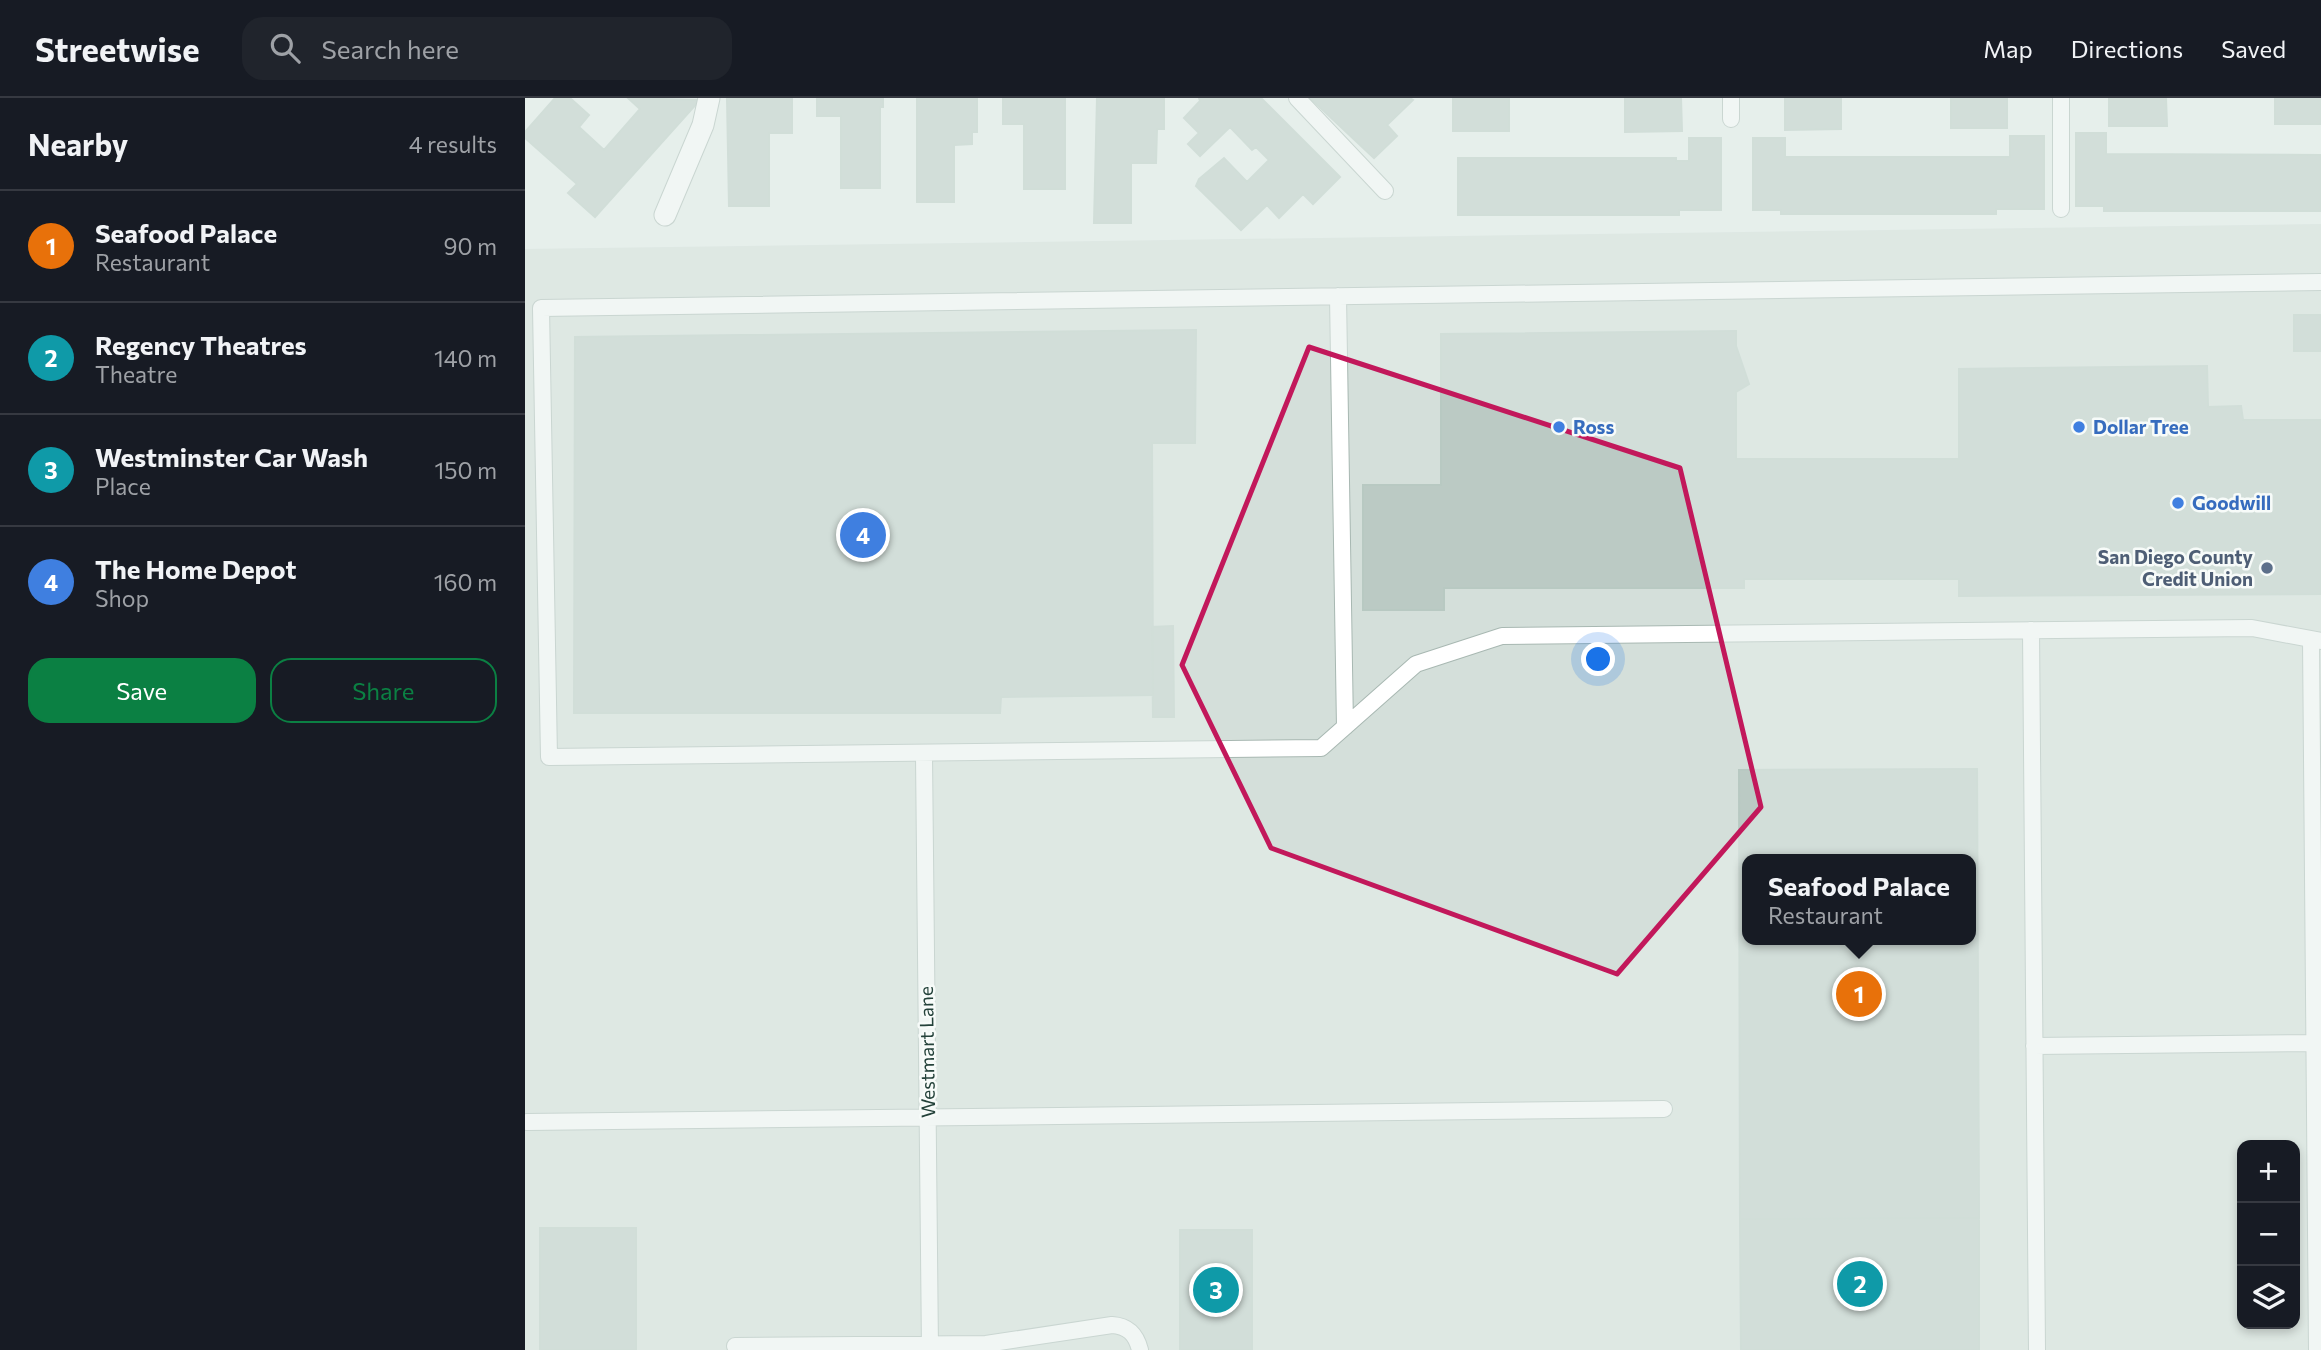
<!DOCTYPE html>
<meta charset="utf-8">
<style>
:root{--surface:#171b24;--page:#20242c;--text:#f1f3f6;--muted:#9ea1a6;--line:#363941;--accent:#0b8043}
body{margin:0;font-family:Commissioner,sans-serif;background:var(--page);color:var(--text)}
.controls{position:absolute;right:21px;bottom:21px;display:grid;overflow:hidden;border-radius:14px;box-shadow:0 4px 10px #0003}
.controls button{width:63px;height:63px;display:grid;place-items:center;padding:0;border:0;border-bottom:2px solid var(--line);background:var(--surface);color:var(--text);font:35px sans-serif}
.you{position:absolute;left:1074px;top:562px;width:24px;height:24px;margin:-18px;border:5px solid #fff;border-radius:50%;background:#1a73e8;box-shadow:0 0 0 10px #1a73e833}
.badge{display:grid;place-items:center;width:46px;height:46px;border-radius:50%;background:var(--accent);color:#fff;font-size:23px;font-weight:700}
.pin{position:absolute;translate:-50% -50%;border:4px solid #fff;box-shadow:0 2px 7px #0006}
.popup{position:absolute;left:1217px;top:756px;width:234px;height:91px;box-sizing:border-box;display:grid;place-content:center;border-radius:14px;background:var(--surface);filter:drop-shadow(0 2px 5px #0005);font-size:23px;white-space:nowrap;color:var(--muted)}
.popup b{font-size:26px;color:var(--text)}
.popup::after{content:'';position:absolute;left:50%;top:100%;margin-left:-14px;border:14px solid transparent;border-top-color:var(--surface)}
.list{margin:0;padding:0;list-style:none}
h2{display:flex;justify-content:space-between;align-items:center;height:91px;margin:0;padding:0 28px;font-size:30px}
h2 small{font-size:23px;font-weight:400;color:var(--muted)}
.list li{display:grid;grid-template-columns:46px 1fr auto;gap:21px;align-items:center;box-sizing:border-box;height:112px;padding:0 28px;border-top:2px solid var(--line)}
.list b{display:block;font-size:26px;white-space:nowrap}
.list p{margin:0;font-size:23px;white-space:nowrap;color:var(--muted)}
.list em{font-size:23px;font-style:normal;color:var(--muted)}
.actions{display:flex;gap:14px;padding:21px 28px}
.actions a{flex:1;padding:16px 0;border:2px solid var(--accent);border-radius:21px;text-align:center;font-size:24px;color:var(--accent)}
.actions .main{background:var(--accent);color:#fff}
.icon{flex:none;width:38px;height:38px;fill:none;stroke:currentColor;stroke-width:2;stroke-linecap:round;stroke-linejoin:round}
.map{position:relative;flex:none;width:1796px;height:1252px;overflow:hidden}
header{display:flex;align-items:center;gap:42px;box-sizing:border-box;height:98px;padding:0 35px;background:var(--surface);border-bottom:2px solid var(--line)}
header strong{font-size:33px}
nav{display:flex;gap:38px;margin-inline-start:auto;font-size:24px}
.search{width:490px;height:63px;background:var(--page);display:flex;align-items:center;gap:18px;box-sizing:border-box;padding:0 24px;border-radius:21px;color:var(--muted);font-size:26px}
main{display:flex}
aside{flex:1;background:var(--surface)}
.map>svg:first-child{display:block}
.built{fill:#d4dfda;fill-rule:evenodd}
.building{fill:#bbcac4;stroke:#b8c9c2;stroke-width:2;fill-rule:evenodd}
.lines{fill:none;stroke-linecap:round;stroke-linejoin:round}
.lane-casing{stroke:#a8b8b2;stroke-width:18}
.street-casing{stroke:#a8b8b2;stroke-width:23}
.lane{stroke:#fff;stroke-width:16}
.street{stroke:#fff;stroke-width:21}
.marked{fill:none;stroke:#c2185b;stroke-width:5;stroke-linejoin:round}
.shop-dot{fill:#3f7fe0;stroke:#f7fbf9;stroke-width:2.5}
.service-dot{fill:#5c6f8a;stroke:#f7fbf9;stroke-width:2.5}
.labels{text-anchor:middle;stroke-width:5;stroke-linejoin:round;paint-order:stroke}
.shop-label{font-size:19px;font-weight:bold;fill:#366cbe;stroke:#f7fbf9;text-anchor:start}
.service-label{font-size:19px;font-weight:bold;fill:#4e5e75;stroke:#f7fbf9;text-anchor:end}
.street-label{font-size:19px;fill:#24423a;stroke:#f7fbf9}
</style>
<header>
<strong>Streetwise</strong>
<div class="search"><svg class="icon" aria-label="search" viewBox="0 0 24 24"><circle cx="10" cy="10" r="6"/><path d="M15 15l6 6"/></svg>Search here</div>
<nav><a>Map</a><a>Directions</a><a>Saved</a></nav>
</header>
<main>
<aside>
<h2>Nearby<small>4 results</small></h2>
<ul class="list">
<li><span class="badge" style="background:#e8710a">1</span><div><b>Seafood Palace</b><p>Restaurant</p></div><em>90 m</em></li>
<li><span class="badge" style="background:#0f9aa8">2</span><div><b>Regency Theatres</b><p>Theatre</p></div><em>140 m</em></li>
<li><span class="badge" style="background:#0f9aa8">3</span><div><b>Westminster Car Wash</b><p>Place</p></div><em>150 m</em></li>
<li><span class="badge" style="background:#3f7fe0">4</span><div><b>The Home Depot</b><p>Shop</p></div><em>160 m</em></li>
</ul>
<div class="actions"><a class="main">Save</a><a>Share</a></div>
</aside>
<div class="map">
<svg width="1796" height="1252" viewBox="0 0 1796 1252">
<rect width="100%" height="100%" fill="#e6efeb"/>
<path class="built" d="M1796,126V1252H0V151ZM1222,761H1446V842H1222ZM1717,1047H1770V1226H1717Z"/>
<path class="building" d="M30,0H45L64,17L54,29L79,52L115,11L103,0L175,2L70,119L43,95L52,86L0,40V34Z
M202,0H267V35H244V108H204Z
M292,0H358V9H355V90H316V18H292Z
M392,0H452V34H447V46L429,47V104H392Z
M478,0H540V91H499V26H478Z
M572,0H639V31H632L631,65H606V125H569Z
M736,0L815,79L788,106L778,96L754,120L742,107L716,132L671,88L674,81L699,60L722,84L744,62L731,49L727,52L705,29L675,58L663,46L674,35L659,20L675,3L674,0Z
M785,0H885L888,2L862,27L872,38L849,60Z
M928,0H984V33H928Z
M1100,0H1156L1157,33L1100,34Z
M1260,0H1316V31L1260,32Z
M1426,0H1482V30H1426Z
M1584,0H1641L1642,28H1584Z
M1750,0H1796V26H1750Z
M1551,35H1581V56L1796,57V113H1579V108H1551Z
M1485,38H1519V111H1471V116H1256V112H1228V40H1260V59H1485Z
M1164,40H1196V112H1154V117H933V60H1151V63H1164Z
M1769,217H1796V253H1769Z
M671,232L670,345H627L628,597L476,599L475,615H49L50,239Z
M1211,233V248L1224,286L1211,294V361H1434V271L1682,268L1683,309L1716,308L1718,322H1796V496L1434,498V481H1219V490H919V512H838V387H916V236Z
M648,528L649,619H628L627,529Z
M1452,671L1454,1120L1215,1121L1214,672ZM1222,761H1446V842H1222Z
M1454,1120V1252H1216L1215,1121Z
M15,1130H111V1252H15Z
M655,1132H727V1252H655Z"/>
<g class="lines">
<g class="lane-casing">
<path id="lane" d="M772,0L860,93
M1536,0V111
M1206,21V0
M1796,184L16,210L24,659L796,650L891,566L977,538L1727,530L1796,543
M813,198L820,629
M1506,532L1512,1252
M1786,541L1792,1252
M399,657L405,1252
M1509,948L1796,945
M2,1024L1139,1011
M210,1248L461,1246L587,1227C603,1228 611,1236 615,1252"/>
</g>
<g class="street-casing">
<path id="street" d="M140,117L178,27L184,0"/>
</g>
<use href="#lane" class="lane"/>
<use href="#street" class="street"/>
</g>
<path d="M0 0H1796V1252H0ZM784,249L1155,370L1236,709L1092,876L746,750L657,567Z" fill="#e6efeb" fill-opacity=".55" fill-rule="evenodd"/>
<path class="marked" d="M784,249L1155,370L1236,709L1092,876L746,750L657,567Z"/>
<g class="shop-dot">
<circle cx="1034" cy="329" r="7"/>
<circle cx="1554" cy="329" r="7"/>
<circle cx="1653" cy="405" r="7"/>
</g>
<circle class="service-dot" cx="1742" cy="470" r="7"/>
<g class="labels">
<g class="shop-label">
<text x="1048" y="336">Ross</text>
<text x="1568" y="336">Dollar Tree</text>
<text x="1667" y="412">Goodwill</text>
</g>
<g class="service-label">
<text x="1728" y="466">San Diego County<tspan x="1728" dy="22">Credit Union</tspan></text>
</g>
<g class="street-label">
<text transform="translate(402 954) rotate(-91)" y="7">Westmart Lane</text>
</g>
</g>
</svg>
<div class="controls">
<button>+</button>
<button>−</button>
<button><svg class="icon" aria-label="layers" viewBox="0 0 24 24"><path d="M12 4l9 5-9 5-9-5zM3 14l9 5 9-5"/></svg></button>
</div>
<div class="you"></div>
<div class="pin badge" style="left:1334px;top:896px;background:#e8710a">1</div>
<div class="popup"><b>Seafood Palace</b>Restaurant</div>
<div class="pin badge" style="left:1335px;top:1186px;background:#0f9aa8">2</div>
<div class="pin badge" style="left:691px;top:1192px;background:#0f9aa8">3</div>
<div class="pin badge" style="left:338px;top:437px;background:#3f7fe0">4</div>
</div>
</main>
